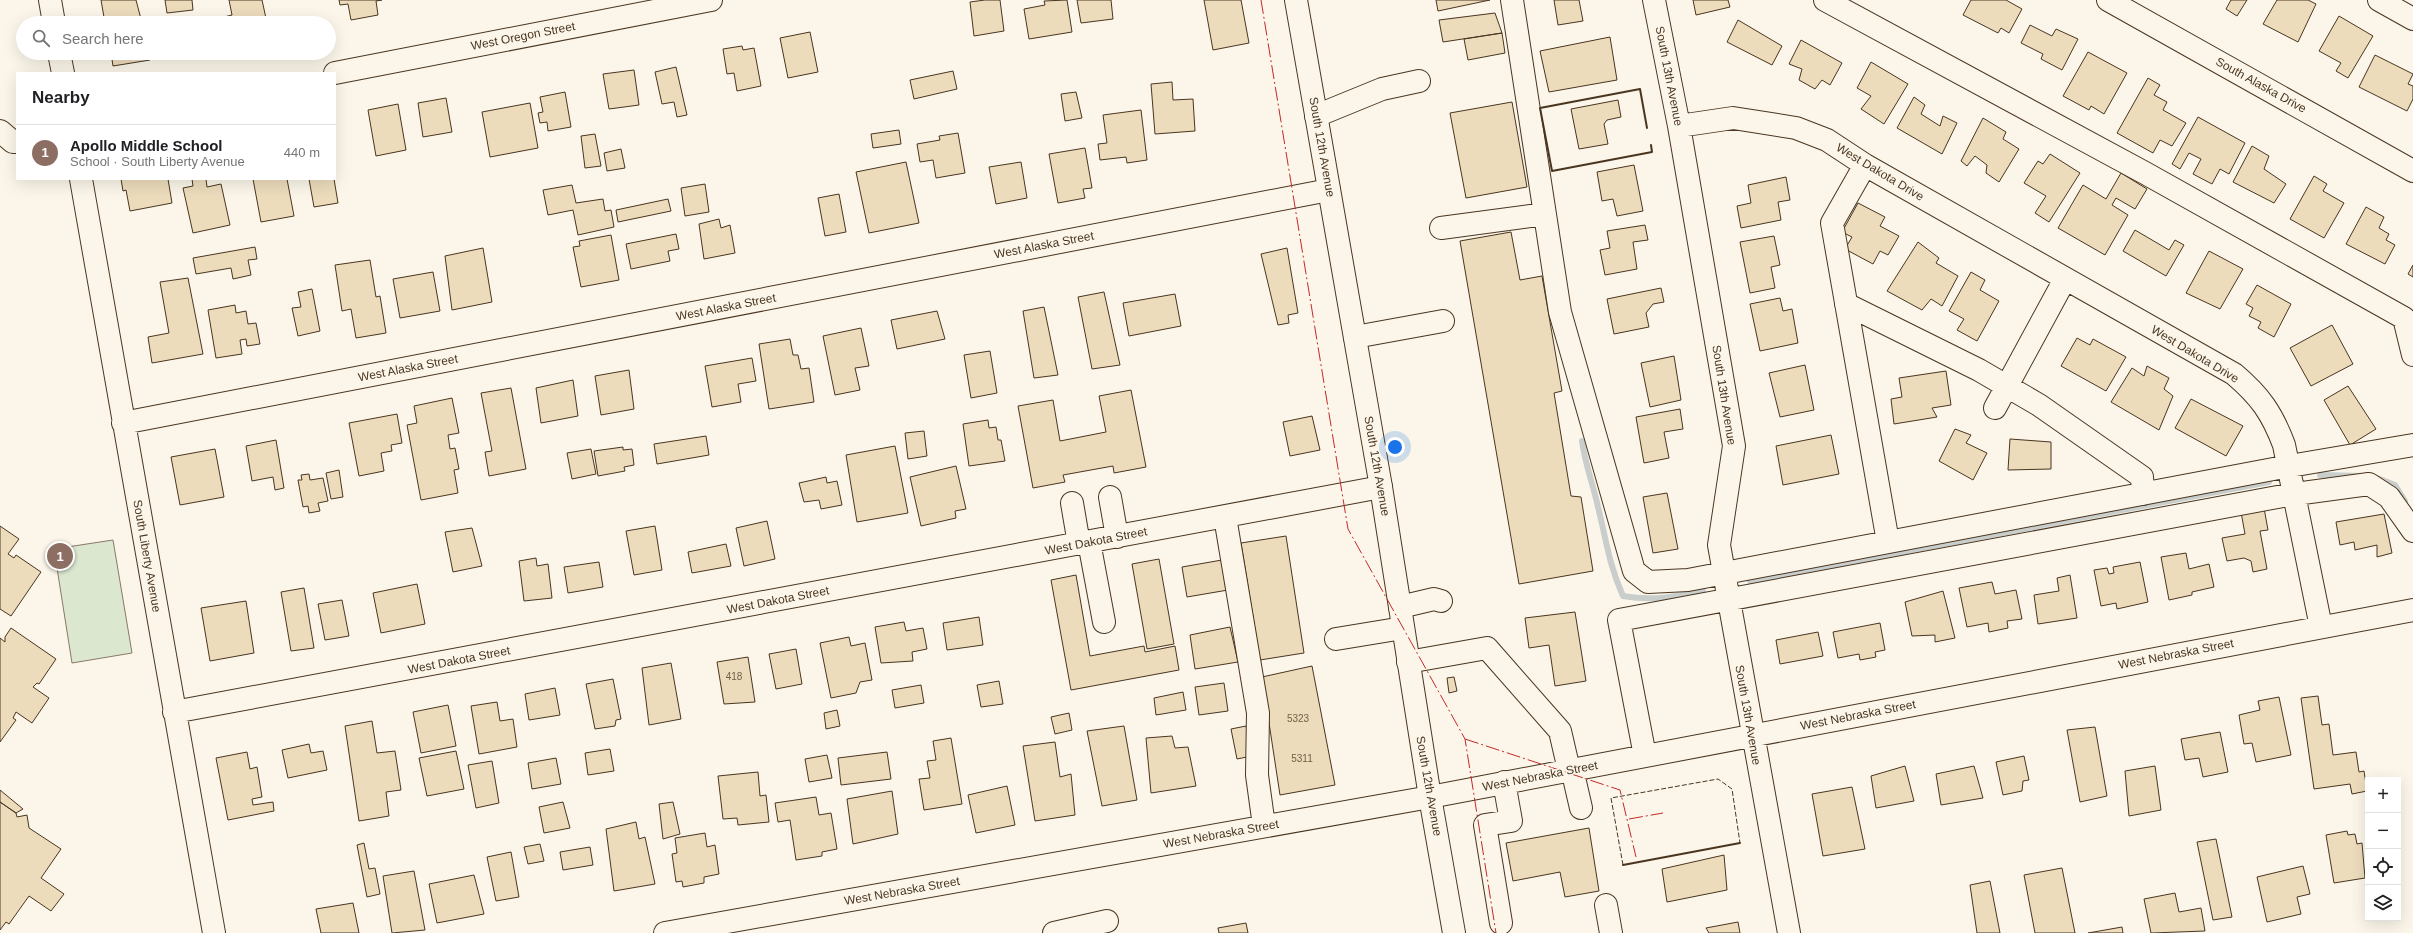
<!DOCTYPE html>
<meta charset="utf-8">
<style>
:root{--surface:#fff;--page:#f6f6f6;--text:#202124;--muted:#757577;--line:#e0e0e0;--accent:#0b8043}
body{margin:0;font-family:Helvetica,sans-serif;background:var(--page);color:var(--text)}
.controls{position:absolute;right:12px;bottom:12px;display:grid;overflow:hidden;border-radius:0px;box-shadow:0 4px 16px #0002}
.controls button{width:36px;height:36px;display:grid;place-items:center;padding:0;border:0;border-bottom:1px solid var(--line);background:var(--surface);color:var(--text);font:20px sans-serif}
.you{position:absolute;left:1395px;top:447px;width:14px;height:14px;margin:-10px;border:3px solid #fff;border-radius:50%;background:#1a73e8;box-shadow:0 0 0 6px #1a73e833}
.badge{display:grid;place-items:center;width:26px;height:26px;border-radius:50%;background:var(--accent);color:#fff;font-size:13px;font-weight:700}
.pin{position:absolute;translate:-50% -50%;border:2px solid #fff;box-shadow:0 1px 4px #0006}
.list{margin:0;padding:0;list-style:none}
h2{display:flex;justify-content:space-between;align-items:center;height:52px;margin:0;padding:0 16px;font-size:17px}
h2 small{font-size:13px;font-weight:400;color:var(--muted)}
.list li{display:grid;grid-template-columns:26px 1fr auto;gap:12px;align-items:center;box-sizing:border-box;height:56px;padding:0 16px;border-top:1px solid var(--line)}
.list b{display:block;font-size:15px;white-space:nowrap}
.list p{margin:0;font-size:13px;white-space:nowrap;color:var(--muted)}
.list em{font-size:13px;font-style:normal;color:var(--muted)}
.icon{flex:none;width:22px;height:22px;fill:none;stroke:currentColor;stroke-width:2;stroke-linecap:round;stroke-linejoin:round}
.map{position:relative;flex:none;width:2413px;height:933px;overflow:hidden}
.search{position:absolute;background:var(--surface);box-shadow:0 4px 16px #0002;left:16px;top:16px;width:320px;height:44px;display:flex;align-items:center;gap:10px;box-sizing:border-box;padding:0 14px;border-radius:22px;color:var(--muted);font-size:15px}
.panel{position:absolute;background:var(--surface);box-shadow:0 4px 16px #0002;left:16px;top:72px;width:320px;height:108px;border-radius:0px}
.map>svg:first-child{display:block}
.green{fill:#dce7d0;stroke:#887966}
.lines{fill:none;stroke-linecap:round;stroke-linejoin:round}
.stream{stroke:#c9cecd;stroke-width:6}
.building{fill:#ecdcbc;stroke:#4a3520}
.minor-casing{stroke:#4a3520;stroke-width:24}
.major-casing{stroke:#4a3520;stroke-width:24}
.minor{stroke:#fbf6e9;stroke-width:22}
.major{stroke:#fbf6e9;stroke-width:22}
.fence{stroke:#4a3520;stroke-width:1;stroke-dasharray:5 2;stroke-linecap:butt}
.wall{stroke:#4a3520;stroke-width:2}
.power{stroke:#c62828;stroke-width:1;stroke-dasharray:14 3 2 3;stroke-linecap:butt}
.labels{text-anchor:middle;stroke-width:3;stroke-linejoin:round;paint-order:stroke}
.number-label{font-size:10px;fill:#725f47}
.street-label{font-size:12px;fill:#4a3520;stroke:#fbf6e9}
</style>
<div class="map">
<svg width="2413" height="933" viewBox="0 0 2413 933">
<rect width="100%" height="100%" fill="#fbf6e9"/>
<path class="green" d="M113,540L132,653L72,663L54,549Z"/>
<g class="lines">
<path class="stream" d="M1582,441C1585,464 1593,484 1598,507C1606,539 1609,565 1623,596C1652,601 1674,597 1703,591
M2320,475L2362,476
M2377,478L2395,485L2405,501
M1750,581L2269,482"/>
</g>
<path class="building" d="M101,0H136L142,23H105Z
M165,0H192L193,10L167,13Z
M229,0H262L267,23H225L224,17L232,15Z
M339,0H382L376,1L378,15L351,20L348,4L340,5Z
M985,0H1000L1004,31L974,36L970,2Z
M1067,0L1072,32L1029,39L1024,9L1045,5L1044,1Z
M1077,0H1111L1113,19L1081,23Z
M1204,0H1241L1249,43L1213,50Z
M1436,0H1490L1438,11Z
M1554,0H1579L1583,21L1558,25Z
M1693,0H1728L1730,7L1696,15Z
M1971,0H2006L2022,9L2009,33L2001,28L1998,33L1963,15Z
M2231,0H2247L2237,16L2226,9Z
M2277,0H2308L2316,4L2298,42L2263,24Z
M1495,13L1502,33L1443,42L1439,20Z
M2339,16L2373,36L2348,78L2336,71L2341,63L2319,51Z
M1738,20L1782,46L1772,65L1727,42Z
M2030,25L2052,36L2056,29L2078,39L2062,70L2041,59L2043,54L2021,43Z
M810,32L818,72L788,78L780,38Z
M1502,33L1505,53L1468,60L1464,39Z
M1610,37L1617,80L1549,92L1540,51Z
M1801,40L1842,63L1830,85L1822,80L1815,89L1799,80L1802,69L1789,64Z
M742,46L743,50L754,48L761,86L737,91L734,73L727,74L723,49Z
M2088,52L2127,73L2104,114L2091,106L2089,110L2063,96Z
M111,53H149L150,60L113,66Z
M2375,55L2413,74L2408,84L2413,86V99L2407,111L2359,87Z
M1871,62L1908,84L1884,124L1861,109L1871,96L1857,88Z
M676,67L687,115L677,117L674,102L662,104L655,72Z
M634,70L639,105L609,109L603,74Z
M953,71L957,89L914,99L910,80Z
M2148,78L2160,85L2154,95L2167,102L2163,110L2186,123L2172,146L2160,140L2153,153L2117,133Z
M1172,82L1173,100L1193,99L1195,131L1155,134L1151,84Z
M565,92L571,127L548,131L547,122L540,123L538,113L543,112L540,97Z
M1076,92L1082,118L1065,121L1061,94Z
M1914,97L1925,105L1921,114L1940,126L1943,116L1957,123L1942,154L1897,128Z
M446,98L452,132L423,137L418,103Z
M1618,100L1621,117L1607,120L1604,124L1608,144L1579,149L1571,109Z
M1512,102L1527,187L1466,198L1450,113Z
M530,103L538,148L490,157L482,112Z
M398,104L406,150L376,156L368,110Z
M1141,110L1147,160L1127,163L1126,157L1100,160L1098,144L1107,143L1103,115Z
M2198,117L2245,143L2229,174L2220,169L2212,184L2193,174L2201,159L2189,153L2180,169L2172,164Z
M1983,118L2006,132L2003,139L2019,149L1999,182L1986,173L1987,165L1975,156L1967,166L1961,161Z
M899,130L901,144L873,148L871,134Z
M958,133L965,173L936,178L933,160L920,162L917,144L940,140L939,136Z
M595,134L601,166L585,168L581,136Z
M2252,146L2269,156L2264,169L2286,184L2274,203L2233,182Z
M1085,148L1092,188L1083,189L1085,198L1058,203L1049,154Z
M621,149L625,168L607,171L604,153Z
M2050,154L2080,173L2049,222L2035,213L2046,196L2024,183L2038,161L2043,164Z
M906,162L919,223L869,233L856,172Z
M1021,162L1027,198L996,204L989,167Z
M1634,165L1643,211L1617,216L1613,199L1602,201L1597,172Z
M2121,173L2147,189L2135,209L2116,198L2112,205L2128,215L2105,255L2058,228L2083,185L2106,199Z
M2314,176L2327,184L2323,191L2344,203L2324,238L2290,219Z
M1786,177L1790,200L1778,202L1781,220L1741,228L1737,206L1751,203L1748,185Z
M121,179H168L172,203L130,211L126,190L123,191Z
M192,179H206L207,187L221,184L230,225L193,233L183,188L193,186Z
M253,179H287L294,216L261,222Z
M309,179H334L338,203L314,207Z
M705,184L709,212L685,216L681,188Z
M572,185L576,203L603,199L605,211L611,210L614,227L578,235L573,210L548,215L543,190Z
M839,194L846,232L825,236L818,198Z
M668,199L671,211L618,222L616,210Z
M1858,203L1885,217L1880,226L1899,236L1888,255L1880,251L1873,264L1845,249L1852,237L1842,232Z
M2366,207L2384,217L2379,228L2389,234L2386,240L2395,245L2385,264L2346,244Z
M719,219L721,228L730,225L735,253L704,259L699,224Z
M1645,225L1648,240L1633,242L1637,269L1605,275L1600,250L1610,248L1607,231Z
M2135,230L2169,250L2175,240L2184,245L2166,276L2123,251Z
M1511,232L1520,280L1542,276L1562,391L1554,393L1571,496L1581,497L1593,571L1519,584L1460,241Z
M676,234L679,249L668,251L670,261L631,269L626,244Z
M611,235L619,280L581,287L573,247L580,246L579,241Z
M1774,236L1780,265L1771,267L1775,288L1750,293L1740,242Z
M1918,242L1939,258L1936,263L1958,276L1942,306L1931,299L1922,310L1887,291Z
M255,247L257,259L248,260L251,275L233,279L231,268L196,274L193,258Z
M483,248L492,302L452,310L445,256Z
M1287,248L1298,313L1288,315L1289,323L1278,325L1261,254Z
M2209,251L2243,269L2220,309L2186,293Z
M370,260L376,297L380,296L386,333L356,338L351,309L342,311L335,265Z
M2413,265V277L2408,274Z
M433,272L440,311L400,318L393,279Z
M1971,272L1985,280L1980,290L1999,301L1977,341L1957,330L1964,319L1949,311Z
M188,278L203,354L152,363L148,337L169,333L160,282Z
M2257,285L2291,304L2274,337L2258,328L2261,322L2249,316L2253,308L2246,304Z
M1661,288L1664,302L1653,304L1646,313L1649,327L1614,334L1607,299Z
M312,289L320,331L298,336L292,308L301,307L298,292Z
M1104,292L1120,365L1092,369L1078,297Z
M1175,294L1181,326L1129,336L1123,303Z
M1780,298L1783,311L1792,309L1798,343L1760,351L1750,304Z
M235,305L236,313L246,311L248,324L256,323L260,344L247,346L246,339L240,340L242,354L216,358L208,310Z
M1044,307L1058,375L1034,378L1023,311Z
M937,311L945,339L897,349L891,320Z
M2332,325L2353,364L2311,386L2290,348Z
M861,328L869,366L855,368L860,390L835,395L823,336Z
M2077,338L2090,345L2093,339L2126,357L2106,391L2061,366Z
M790,339L793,355H798L801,369L809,368L814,402L769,409L759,344Z
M990,351L997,393L971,398L964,355Z
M1674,356L1681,400L1650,407L1641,363Z
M752,358L756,381L738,384L741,402L712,407L705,366Z
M1805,365L1814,410L1780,417L1769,373Z
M2147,366L2169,378L2164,389L2173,396L2159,430L2111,402L2132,368L2144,376Z
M629,370L634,409L601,415L595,376Z
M1946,371L1951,405L1932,408L1937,417L1894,424L1891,399L1902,397L1899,378Z
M573,380L578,416L541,423L536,388Z
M2348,386L2376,429L2350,445L2324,400Z
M511,388L526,469L489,476L485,452L492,451L481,393Z
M1131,390L1146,467L1114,473L1113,466L1063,475L1065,482L1033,488L1018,406L1053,400L1060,441L1106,432L1099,396Z
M452,398L459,433L448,435L450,449L455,448L459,469L454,470L458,493L421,500L407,425L417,423L414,406Z
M2191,399L2243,426L2226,456L2175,428Z
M1680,409L1683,429L1664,432L1669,458L1644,463L1636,417Z
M397,414L402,443L391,445L392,451L381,453L384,471L359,476L349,423Z
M1312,416L1320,450L1290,456L1283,422Z
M988,420L989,428L996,427L998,440H1001L1005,461L969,466L963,424Z
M1955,429L1971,435L1966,443L1987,453L1973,480L1939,461Z
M924,431L927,456L908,459L905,433Z
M1831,435L1839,474L1783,485L1776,446Z
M706,436L709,455L657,464L654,444Z
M2010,439L2051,442V469L2008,470Z
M276,440L284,488L275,490L273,477L252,481L246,446Z
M895,446L908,513L857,522L846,455Z
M623,447V450L632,449L634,465L624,467L625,471L598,476L594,451Z
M215,449L224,497L180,505L171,457Z
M591,449L596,474L572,479L567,453Z
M956,466L966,509L955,511L956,518L921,526L910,477Z
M339,470L343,497L331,499L326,473Z
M309,474L310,480L323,478L328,501L318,503L320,511L309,513L308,506L303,507L298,480H302L301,475Z
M826,477L827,483L837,481L842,505L821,509L819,500L804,502L799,483Z
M1667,493L1678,549L1653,553L1643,497Z
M2264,508L2268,530L2260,531L2267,569L2253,572L2251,561L2244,558L2227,561L2222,538L2245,534L2241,512Z
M2384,514L2392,553L2377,557V545L2355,550L2354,542L2340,545L2336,522Z
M767,521L775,559L744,566L736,528Z
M0,526L19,539L8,554L14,558L16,555L41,572L11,616L0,609Z
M655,526L662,570L634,575L626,531Z
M472,528L482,566L453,572L445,532Z
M1286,536L1304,653L1260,660L1241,543Z
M726,544L731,566L692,573L688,552Z
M2186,553L2189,569L2209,564L2214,587L2192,592V595L2169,600L2161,557Z
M536,558L537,566L548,564L552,598L524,601L519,561Z
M1159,559L1174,644L1147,649L1132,564Z
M1222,560L1228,590L1187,597L1182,567Z
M599,562L603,587L568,593L564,567Z
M2140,562L2148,602L2117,609L2116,603L2101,606L2094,570L2107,568L2109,574L2114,573L2113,567Z
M1076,575L1090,656L1144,646L1145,652L1175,646L1179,670L1071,690L1051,580Z
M2070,575L2077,618L2038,624L2034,595L2059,591L2057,578Z
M1992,582L1995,594L2016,590L2022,619L2007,621L2008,628L1989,632L1988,623L1967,627L1959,588Z
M417,584L425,624L381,633L373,593Z
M304,588L314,648L291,651L281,592Z
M1943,591L1955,638L1935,642V635L1912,636L1905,602Z
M342,600L349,636L325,640L318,604Z
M246,601L254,653L210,661L201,608Z
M1575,612L1586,681L1555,686L1549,645L1529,648L1525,618Z
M979,617L983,645L947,650L943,623Z
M904,622L906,631L923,628L927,649L912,652L913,661L881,663L875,627Z
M1880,623L1885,650L1875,652L1876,657L1860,660L1859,654L1838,658L1833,632Z
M1230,627L1238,662L1195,669L1190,635Z
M11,628L56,659L39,684L37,683L33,687L49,698L32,723L16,712L13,718L16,720L0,742V638L5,642V637Z
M1818,632L1823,656L1780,664L1776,640Z
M849,637L851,646L865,643L872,680L860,682L856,693L831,698L820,643Z
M796,649L802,684L776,689L769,654Z
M748,657L755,702L724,704L717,662Z
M671,663L681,719L649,725L642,668Z
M1312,666L1335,785L1280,795L1262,677Z
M1454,677L1457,691L1449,693L1447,678Z
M613,679L621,719L616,720L615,726L595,729L586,684Z
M999,681L1003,704L981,707L977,685Z
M1224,683L1228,711L1199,715L1195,687Z
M921,685L924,703L895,708L892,690Z
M555,688L560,715L529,720L525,694Z
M1183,692L1186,710L1156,715L1154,698Z
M2318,696L2322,725L2329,724L2333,755L2356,752L2359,772L2364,771L2367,791L2352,794L2350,784L2314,789L2301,698Z
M2279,697L2291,755L2256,762L2252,743L2244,744L2239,715L2260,710L2258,701Z
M497,702L500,721L513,719L517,747L479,754L471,706Z
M448,705L456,746L421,753L413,712Z
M837,710L840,726L826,729L824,713Z
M1069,713L1072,730L1055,734L1051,717Z
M372,721L377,753L395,751L401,790L386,792L389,816L359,821L345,726Z
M1124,726L1137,800L1102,806L1087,731Z
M1246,726L1252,756L1237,759L1231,729Z
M2095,727L2107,796L2080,802L2067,730Z
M2220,732L2228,772L2203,777L2199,758L2185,760L2181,739Z
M1172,736L1175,748L1188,747L1196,786L1151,793L1146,738Z
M951,738L962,804L924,810L919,779L930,778L927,761L936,760L933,741Z
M1055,742L1060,777L1071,774L1075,815L1035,821L1023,746Z
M309,744L311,753L323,751L327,770L288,778L282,750Z
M610,749L614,771L588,775L585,753Z
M456,751L464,789L427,796L419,758Z
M247,752L250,769L257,767L262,797L252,799L253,805L273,802L274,811L228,820L216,758Z
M887,752L891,779L841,785L838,758Z
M827,755L832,778L809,782L805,759Z
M2024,756L2029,780L2023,781L2022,791L2003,795L1996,762Z
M556,758L561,784L532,789L528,763Z
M492,761L499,803L476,808L468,765Z
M1905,766L1914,801L1876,808L1871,776Z
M1974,766L1983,798L1941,805L1936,774Z
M2155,766L2161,810L2129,816L2125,771Z
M758,772L760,796L766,795L769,822L738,825L737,818L723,819L718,776Z
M1007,786L1015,825L976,833L968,795Z
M1852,787L1865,849L1823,856L1812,794Z
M0,790L23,809L16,813L0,802Z
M892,791L898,834L853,844L847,799Z
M816,797L819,815L831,813L837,849L822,852V856L796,860L790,820L778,822L775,803Z
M0,802L16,813L17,817L27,815L29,828L61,849L41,878L64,894L51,911L29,896L9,924L6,922L0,930Z
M563,802L570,828L544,833L539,807Z
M673,802L680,834L663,839L659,804Z
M636,822L639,839L645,837L655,884L614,891L606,829Z
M1589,828L1599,891L1565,897L1560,872L1513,881L1506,843Z
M2347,831L2348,835L2355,834L2357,844L2362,843L2365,878L2334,883L2326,835Z
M705,833L707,847L715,845L719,874L704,877V883L683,887L682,881L676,882L672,854L677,853L675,838Z
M2216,839L2232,917L2213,920L2197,842Z
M364,843L369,869L375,868L380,894L367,897L357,845Z
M540,844L544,861L528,864L524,847Z
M590,847L593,865L563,870L560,852Z
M511,852L519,897L496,901L487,857Z
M1724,855L1727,890L1667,902L1662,869Z
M2303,866L2310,894L2297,897L2301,914L2267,922L2257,877Z
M2062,868L2075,933H2035L2024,875Z
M414,871L425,930L392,933L383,876Z
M474,875L484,914L437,923L429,884Z
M1990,881L2000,933H1977L1970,885Z
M2175,893L2179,912L2201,908L2205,931L2151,933L2144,899Z
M353,903L359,933H321L316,909Z
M1738,922L1740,933H1709L1706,928Z
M1246,923L1248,933H1219L1218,928Z
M2122,927L2123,933H2088Z"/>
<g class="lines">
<g class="minor-casing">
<path id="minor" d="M50,0L54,23
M1512,0L1560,312L1634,571L1648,582L1688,580L2284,467L2413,445
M1654,0L1679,126L1734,446L1719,545L1789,933
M1825,0L2145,173L2404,318L2413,355
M2108,0L2413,171
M2379,0L2413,19
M59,53L63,73
M335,73L711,0
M1316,116L1382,89L1419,81
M1679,126L1733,118L1796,128L1827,140L1865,165L2234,374C2260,396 2272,413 2284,445L2321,627
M0,131L13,142H17
M1865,165L1832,223L1888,542
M81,179L214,933
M1441,228L1545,214
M1846,304L1979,370L2039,405L2142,477L2143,494
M1355,337L1443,321
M1995,408L2065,279
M123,423L1329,190
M1110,497L1117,537
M1072,503L1079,544
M1225,517L1258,713L1257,775L1264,826
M1089,542L1104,622
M1400,607L1434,599L1441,601
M1336,639L1403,628
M1408,662L1487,648L1560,731L1569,770
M174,712L1381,487
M1645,756L1619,620L2288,495L2369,484L2389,497L2413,531
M1572,769L1581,808
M1606,905L1611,933
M1501,923L1485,825L1511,821L1504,782
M665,933L1430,797L2413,610
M1054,933L1107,921"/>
</g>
<g class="major-casing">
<path id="major" d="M1296,0L1381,487L1430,797L1454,933"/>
</g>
<use href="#minor" class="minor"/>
<use href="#major" class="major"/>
<path class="fence" d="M1623,865L1611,798L1718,779L1732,789L1740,843"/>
<path class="wall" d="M1647,128L1640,89L1540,108L1552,171L1652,152L1651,145
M1623,865L1740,843"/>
<path class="power" d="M1261,0L1348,529L1465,739L1496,933
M1465,739L1620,790L1636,857
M1629,819L1663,813"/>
</g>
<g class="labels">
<g class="number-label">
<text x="734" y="680">418</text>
<text x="1298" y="722">5323</text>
<text x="1302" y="762">5311</text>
</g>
<g class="street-label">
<text transform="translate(523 36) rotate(-11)" y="4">West Oregon Street</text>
<text transform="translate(1669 76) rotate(79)" y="4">South 13th Avenue</text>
<text transform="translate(2261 85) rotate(29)" y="4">South Alaska Drive</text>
<text transform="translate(1322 147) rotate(80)" y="4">South 12th Avenue</text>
<text transform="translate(1880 172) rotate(31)" y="4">West Dakota Drive</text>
<text transform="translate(1044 245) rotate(-11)" y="4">West Alaska Street</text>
<text transform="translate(726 307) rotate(-11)" y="4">West Alaska Street</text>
<text transform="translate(2195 354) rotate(31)" y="4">West Dakota Drive</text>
<text transform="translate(408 368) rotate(-11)" y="4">West Alaska Street</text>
<text transform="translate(1724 395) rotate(81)" y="4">South 13th Avenue</text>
<text transform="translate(1377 466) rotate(80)" y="4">South 12th Avenue</text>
<text transform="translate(1096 541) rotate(-11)" y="4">West Dakota Street</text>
<text transform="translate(147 556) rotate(80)" y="4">South Liberty Avenue</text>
<text transform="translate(778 600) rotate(-11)" y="4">West Dakota Street</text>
<text transform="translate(2176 654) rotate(-11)" y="4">West Nebraska Street</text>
<text transform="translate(459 660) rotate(-11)" y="4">West Dakota Street</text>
<text transform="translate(1748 715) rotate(80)" y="4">South 13th Avenue</text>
<text transform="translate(1858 715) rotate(-11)" y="4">West Nebraska Street</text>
<text transform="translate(1540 776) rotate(-11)" y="4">West Nebraska Street</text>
<text transform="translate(1429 786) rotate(80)" y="4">South 12th Avenue</text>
<text transform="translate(1221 834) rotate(-10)" y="4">West Nebraska Street</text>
<text transform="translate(902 891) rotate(-10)" y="4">West Nebraska Street</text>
</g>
</g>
</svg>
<div class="controls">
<button>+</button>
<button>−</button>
<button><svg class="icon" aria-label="locate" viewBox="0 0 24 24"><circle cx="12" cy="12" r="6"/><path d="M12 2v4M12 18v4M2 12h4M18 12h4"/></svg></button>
<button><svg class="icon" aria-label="layers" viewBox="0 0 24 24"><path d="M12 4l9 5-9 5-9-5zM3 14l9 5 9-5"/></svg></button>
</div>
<div class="you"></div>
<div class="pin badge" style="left:60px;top:556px;background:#8d6e63">1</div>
<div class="search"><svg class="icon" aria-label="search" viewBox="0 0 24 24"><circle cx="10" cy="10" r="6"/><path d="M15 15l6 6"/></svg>Search here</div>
<section class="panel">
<h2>Nearby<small></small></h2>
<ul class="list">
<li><span class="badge" style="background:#8d6e63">1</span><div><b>Apollo Middle School</b><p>School · South Liberty Avenue</p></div><em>440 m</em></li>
</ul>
</section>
</div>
